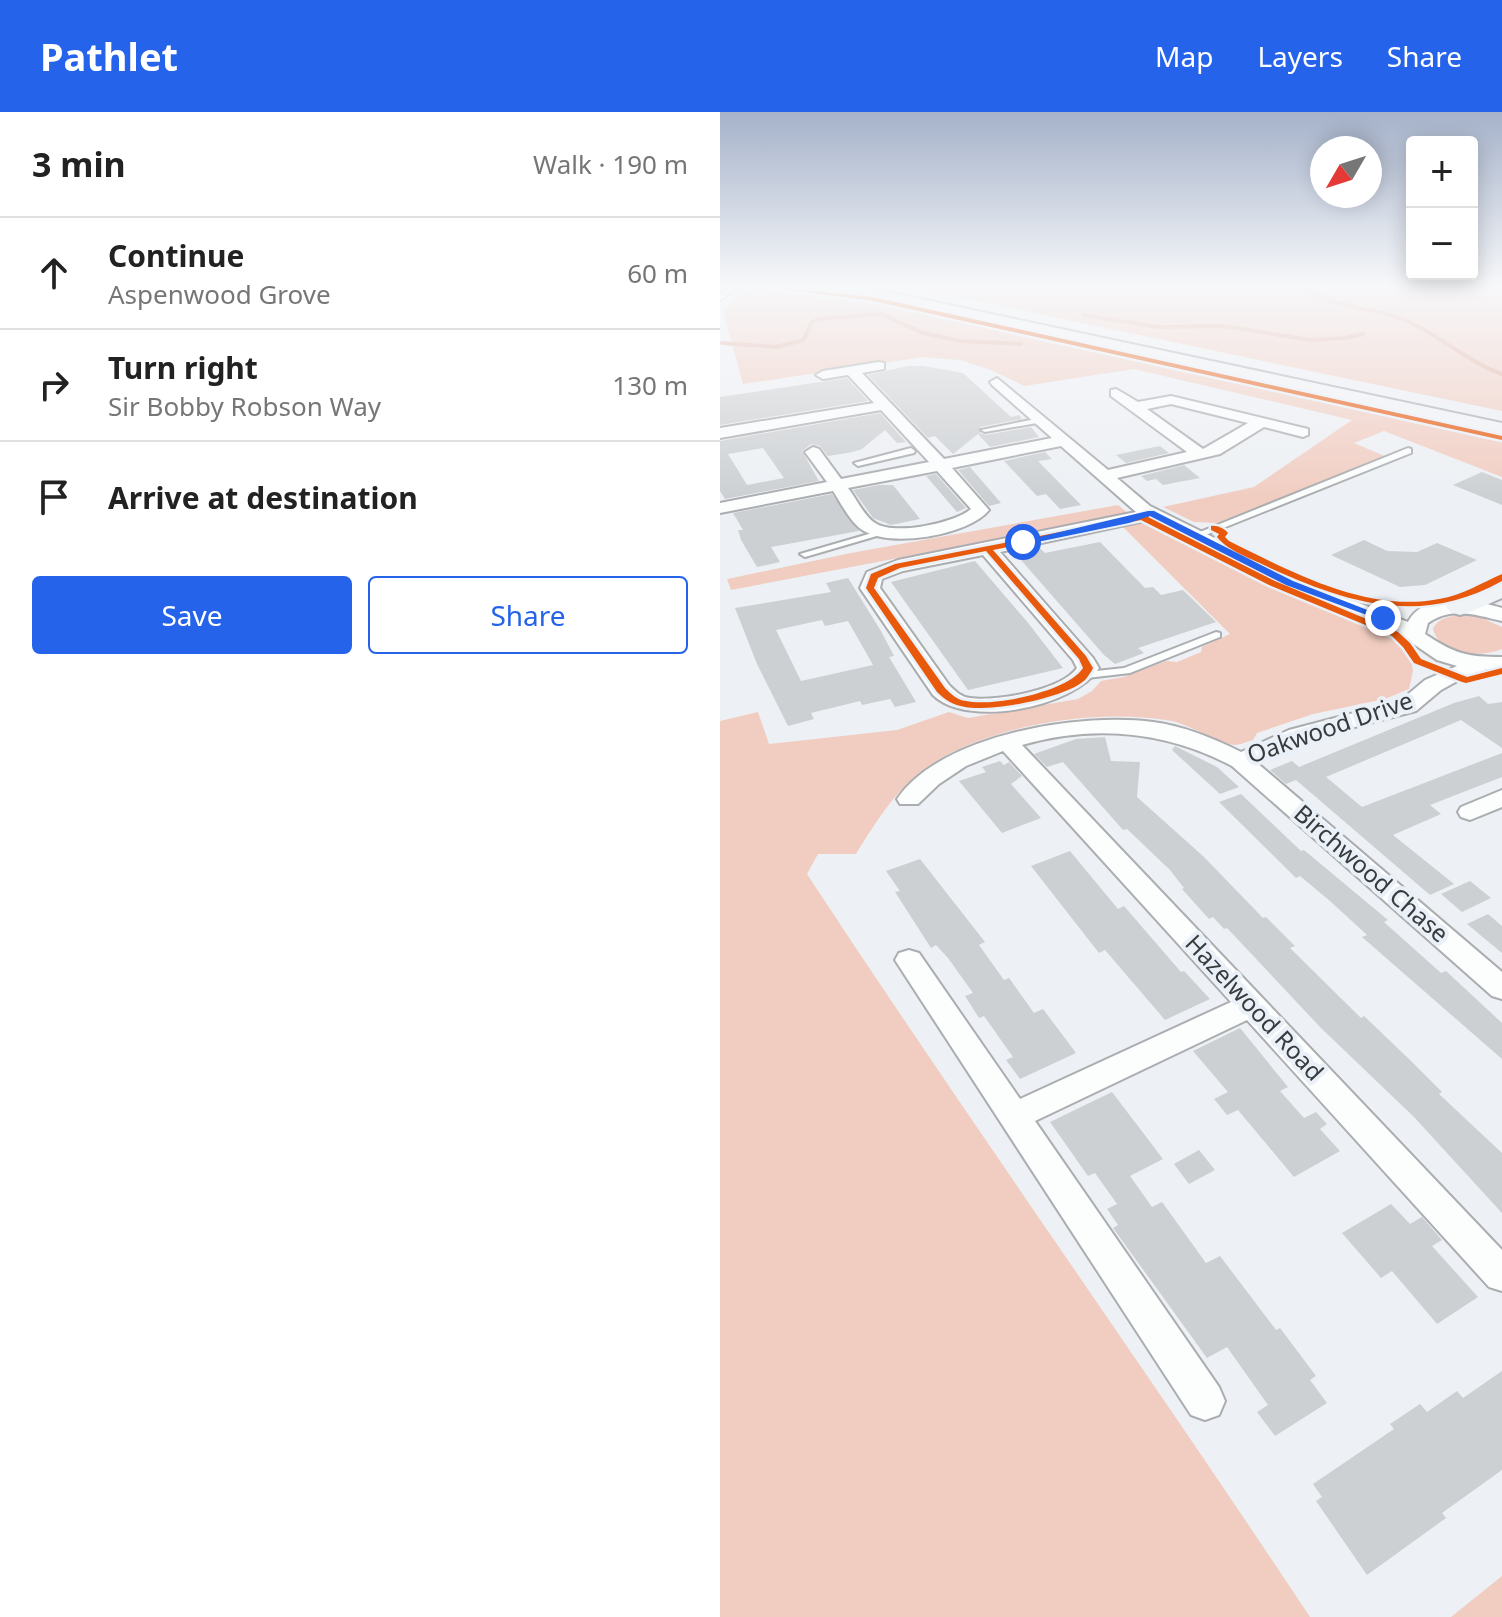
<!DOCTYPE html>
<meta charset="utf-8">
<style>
:root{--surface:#fff;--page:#f6f6f6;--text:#222;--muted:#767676;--line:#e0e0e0;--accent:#2563eb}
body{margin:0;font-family:"Noto Sans",sans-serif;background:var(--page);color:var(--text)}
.controls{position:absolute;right:24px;top:24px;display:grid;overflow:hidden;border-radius:8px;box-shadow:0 4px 20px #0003}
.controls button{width:72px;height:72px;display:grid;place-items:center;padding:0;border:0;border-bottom:2px solid var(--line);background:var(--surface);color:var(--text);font:40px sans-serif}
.compass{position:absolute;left:590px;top:24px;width:72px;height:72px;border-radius:50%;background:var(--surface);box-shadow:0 4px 20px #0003;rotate:231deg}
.stop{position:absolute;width:24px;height:24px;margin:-18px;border:6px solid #2563eb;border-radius:50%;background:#fff}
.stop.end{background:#2563eb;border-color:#fff;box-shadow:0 2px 8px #0008}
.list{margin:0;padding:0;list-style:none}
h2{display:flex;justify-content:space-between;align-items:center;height:104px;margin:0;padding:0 32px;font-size:34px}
h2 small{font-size:26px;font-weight:400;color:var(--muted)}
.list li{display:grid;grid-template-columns:52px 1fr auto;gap:24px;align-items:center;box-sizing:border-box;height:112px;padding:0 32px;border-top:2px solid var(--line)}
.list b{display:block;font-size:30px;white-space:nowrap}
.list p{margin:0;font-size:26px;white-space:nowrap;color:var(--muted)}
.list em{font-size:26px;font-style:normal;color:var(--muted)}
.actions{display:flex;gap:16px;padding:24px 32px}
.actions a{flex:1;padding:18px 0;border:2px solid var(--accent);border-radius:8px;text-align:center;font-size:28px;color:var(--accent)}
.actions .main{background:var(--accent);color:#fff}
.icon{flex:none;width:44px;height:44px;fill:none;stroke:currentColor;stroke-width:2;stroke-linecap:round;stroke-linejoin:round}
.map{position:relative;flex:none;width:782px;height:1505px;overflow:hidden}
header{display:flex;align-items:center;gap:48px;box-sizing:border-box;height:112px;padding:0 40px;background:var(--accent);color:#fff}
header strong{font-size:38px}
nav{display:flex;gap:44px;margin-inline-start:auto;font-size:28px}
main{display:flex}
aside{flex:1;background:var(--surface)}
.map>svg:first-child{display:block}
.green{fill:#f1cdc1}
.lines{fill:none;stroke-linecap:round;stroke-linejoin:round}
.stream{stroke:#e2ae9c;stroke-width:4}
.building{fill:#cdd0d2;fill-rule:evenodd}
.lane-casing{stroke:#abadb0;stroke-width:4}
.street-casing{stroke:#abadb0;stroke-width:4}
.secondary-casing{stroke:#abadb0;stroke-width:4}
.lane{fill:#fcfdfd;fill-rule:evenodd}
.street{fill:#fcfdfd;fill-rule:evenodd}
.secondary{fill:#f0f3f6;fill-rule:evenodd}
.cycleway-casing{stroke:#eaf0f7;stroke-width:5}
.cycleway{fill:#e8590c;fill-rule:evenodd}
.route{fill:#2563eb}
.labels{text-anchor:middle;stroke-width:8;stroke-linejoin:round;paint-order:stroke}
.street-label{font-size:24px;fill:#383b3d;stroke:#eaf0f7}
</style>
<header>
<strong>Pathlet</strong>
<nav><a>Map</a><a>Layers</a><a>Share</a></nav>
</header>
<main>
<aside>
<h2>3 min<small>Walk · 190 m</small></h2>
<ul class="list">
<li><svg class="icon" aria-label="ahead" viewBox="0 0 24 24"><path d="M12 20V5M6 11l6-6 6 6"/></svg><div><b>Continue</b><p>Aspenwood Grove</p></div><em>60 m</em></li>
<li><svg class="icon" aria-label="right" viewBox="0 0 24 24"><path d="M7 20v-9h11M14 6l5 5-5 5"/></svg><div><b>Turn right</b><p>Sir Bobby Robson Way</p></div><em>130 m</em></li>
<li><svg class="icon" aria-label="arrive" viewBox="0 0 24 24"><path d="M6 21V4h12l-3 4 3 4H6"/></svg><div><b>Arrive at destination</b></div></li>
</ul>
<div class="actions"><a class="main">Save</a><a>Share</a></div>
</aside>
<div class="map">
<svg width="782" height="1505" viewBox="0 0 782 1505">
<rect width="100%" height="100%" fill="#edf0f4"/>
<path class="green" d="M33,175L172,194L782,329V365L664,319L634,331L667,345L497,411L474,410L443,395L534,375L632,308L414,257L304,274L271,258L240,248L203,245L23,272L3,199L16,185Z
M184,175H782V299L195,176Z
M398,393L409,402L11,478L7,467L131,441Z
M424,410L549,473L672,523L690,542L693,559L689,577L665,587L593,602L537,621L533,628C528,629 520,633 515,633C496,631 469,611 446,608C375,597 276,612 215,650C179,672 157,708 136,742H98L87,762C251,1012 425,1256 590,1505H0V609L38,600L49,632L177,618L229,600L248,606L358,587L372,579L381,569L403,565L446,549L457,550L481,540L482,535L510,522L402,414Z
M744,503L762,506L782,515V537C761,546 720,544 713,517C718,505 732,504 744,503Z
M782,1464V1505H731Z"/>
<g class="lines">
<path class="stream" d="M583,175C615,198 655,194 689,210C722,225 748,250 782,262
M363,203L439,215L503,214L591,228L626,226L643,222
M2,231L56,235L84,228L91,211L98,207L161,202L203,221L240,229L301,232"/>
</g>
<path class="building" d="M188,254H204L243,261L291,305L299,303L302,307L260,315V321L266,323L311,315L319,325L270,335L258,322L233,342L215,324L208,326L148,263Z
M127,266L148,289L0,313V285Z
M160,301L186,330L177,331L165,318L142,337L133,340L108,344L100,334L91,332L82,339L99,369L5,387L0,379V329ZM43,336L64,366L27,373L8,342Z
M440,334L449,341L406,351L396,343Z
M325,340L332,347L318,349L361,393L340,397L326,382L317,384L284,349Z
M464,353L480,366L443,373L436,367L427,369L421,364Z
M250,355L281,391L269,394L238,358Z
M762,360L782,368V393L733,373Z
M216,362L246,396L237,400L206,364Z
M159,373H173L200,407L171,413L153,406L133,378Z
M112,382L139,419L51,435L60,450L37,455L21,428L18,418H23L13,401Z
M644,428L667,439L697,440L717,431L757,448L705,473L680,475L611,443Z
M380,430L425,476L433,475L441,483L463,478L496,510L418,536L424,541L395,552L384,543L294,440L319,435L325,441Z
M255,449L309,512L343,556L248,578L171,470Z
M128,466L161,519L174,544L169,545L196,590L175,595L170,587L142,593L140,589L91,601L94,607L68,614L37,552L15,496L111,480L106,471ZM102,508L105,514L128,509L153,553L81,569L56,518Z
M759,584L768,592L782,590V636L741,608L606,665L642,695L782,641V665L710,693L721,702L673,723L734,772L710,783L576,668L566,672L550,658L572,649L579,655L734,591Z
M385,625L391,649L420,650L417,685L484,745L543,806L546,805L575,834L570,836L641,906L644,904L690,948L722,980L719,982L782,1041V1101L694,1005L601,916L507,816L504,817L493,805L489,807L462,777L464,776L450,758L407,717L403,718L343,650L327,655L314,642L356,627Z
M455,634L497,655L519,675L500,682L452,638Z
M280,649L284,653L289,650L302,664L291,672L321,706L282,721L239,669L266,660L262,655Z
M521,682L581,739L584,738L668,808L664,810L721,861L726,859L782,911V947L642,825L647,823L610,789L580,764L576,766L499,690Z
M350,739L398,797L404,794L461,860L464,859L490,887L445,908L385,838L379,841L311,754Z
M200,747L265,830L259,833L284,868L289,866L314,901L323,897L356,941L300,967L286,948L293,945L264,904L259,906L245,884L253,881L228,846L216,833L211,836L175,780L180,779L166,759Z
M750,769L771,786L742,800L721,782Z
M768,802L782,814V841L747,812Z
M520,916L568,975L560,979L584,1006L596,1000L607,1012L600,1017L620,1039L574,1065L518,998L507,1003L494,987L508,980L473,939Z
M392,980L443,1047L410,1064L432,1095L442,1090L486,1151L500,1144L556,1218L560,1216L596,1264L590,1268L607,1291L555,1324L537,1300L548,1293L507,1235L487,1246L393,1116L398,1113L387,1097L397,1092L375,1061L368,1064L330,1010Z
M479,1038L495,1058L469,1072L454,1052Z
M671,1092L690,1112L702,1105L722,1128L712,1134L758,1185L717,1212L672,1159L661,1166L622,1121Z
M782,1259V1358L722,1401L726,1406L647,1463L596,1389L602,1385L593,1372L674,1317L670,1312L700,1292L707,1300L737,1279L743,1286Z"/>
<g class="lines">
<g class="lane-casing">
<path id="lane" d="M11,175H18L0,188V183Z
M320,306H323V310L265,320L261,318Z
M191,336L195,339L194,341L138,354L134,351Z
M688,336L691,337V341L478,426L470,424Z
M159,419L167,421L85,445L80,442Z
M496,520L500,521V525L410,561L367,566L361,563L367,560L404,556Z"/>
</g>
<g class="street-casing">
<path id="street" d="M159,250L164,251V257L142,261L224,347L332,326L272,273L270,270L277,266L388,358L467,340L391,284V278L396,277L418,290L451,284L588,317V323L583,325L544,315L500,342L397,366L430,394L577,467L688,510C704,479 755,488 782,496V509C756,503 732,494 708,511L705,522C735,542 747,545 782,545V557H767L741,567L721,578L696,599L585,628L536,650L782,860V887L772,884L512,654C446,619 374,612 302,633L782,1138V1179L769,1175L527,908L315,1009L499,1275L505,1289L499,1303L485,1308L471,1303L175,848L179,841L189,838L199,841L300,987L511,890L283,639L246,654L219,672L198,692H180L177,687C221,622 361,600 433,610C464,614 493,626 521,640L569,618L680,589L705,568L737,554L717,548L670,516L563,475L429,408L280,440L373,546L379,556C355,595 247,617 213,583L140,476L147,460L178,448L416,400L341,334L232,356L269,398C249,423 172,436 144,419C131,412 121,391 113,379L0,401V391L107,370L85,340L93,335L99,337L121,367L209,350L161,298L0,326V316L154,291L128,263L103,267L96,263L103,259ZM451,292L528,311L483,337L427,297ZM217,359L251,397C235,411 174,424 155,411C144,404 136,386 128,376ZM263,443L353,548L357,556C342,578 276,590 250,586C241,585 235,579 229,573L160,476L162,467L183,459Z
M782,678V695L750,708L741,705L738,700L741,695Z"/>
</g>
<g class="secondary-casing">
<path id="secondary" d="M95,175H133L178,182L782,311V325L178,192L103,180Z
M782,468V486L750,500L740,503L730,500L726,494L730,488Z"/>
</g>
<use href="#lane" class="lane"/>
<use href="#street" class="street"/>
<use href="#secondary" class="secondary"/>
<g class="cycleway-casing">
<path id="cycleway" d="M60,175L153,185L782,324V328L153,189L62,177Z
M431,399L435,401L428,405L555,469L678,520L690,531L701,547L747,565L782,556V562L746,571L742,570L694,551L683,535L672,524L549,473L421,408L273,438L366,544L373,556C373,557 367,566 366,567C348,586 271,600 245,595C233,593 225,588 217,580L146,476L151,462L175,452L407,407ZM266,439L359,547L363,556C348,580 272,595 246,589C237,588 231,582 225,576L154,476L158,466L180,456Z
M491,414C497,413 505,417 508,421L505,425L509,429C572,460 647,501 719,487C743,483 761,471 782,462V469C702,514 629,492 550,456C533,447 509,440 497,425L499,422L491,418Z"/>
</g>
<use href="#cycleway" class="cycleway"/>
</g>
<linearGradient id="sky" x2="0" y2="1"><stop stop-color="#a5b2ca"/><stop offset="0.45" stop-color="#f7f8fa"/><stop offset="1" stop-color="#f7f8fa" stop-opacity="0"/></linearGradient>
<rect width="782" height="385" fill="url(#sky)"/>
<path class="route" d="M428,399H434L573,469L668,506L660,508L566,473L430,404L409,411L303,433L298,430Z"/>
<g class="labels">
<g class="street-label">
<text transform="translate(610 616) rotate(-19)" y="8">Oakwood Drive</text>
<text transform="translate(651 762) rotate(41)" y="8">Birchwood Chase</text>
<text transform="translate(534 896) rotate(47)" y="8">Hazelwood Road</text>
</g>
</g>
</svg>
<div class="controls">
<button>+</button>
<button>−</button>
</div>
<svg class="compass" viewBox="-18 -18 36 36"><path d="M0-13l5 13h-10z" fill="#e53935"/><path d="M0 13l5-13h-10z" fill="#767676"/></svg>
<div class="stop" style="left:303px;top:430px"></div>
<div class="stop end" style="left:663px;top:506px"></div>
</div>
</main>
